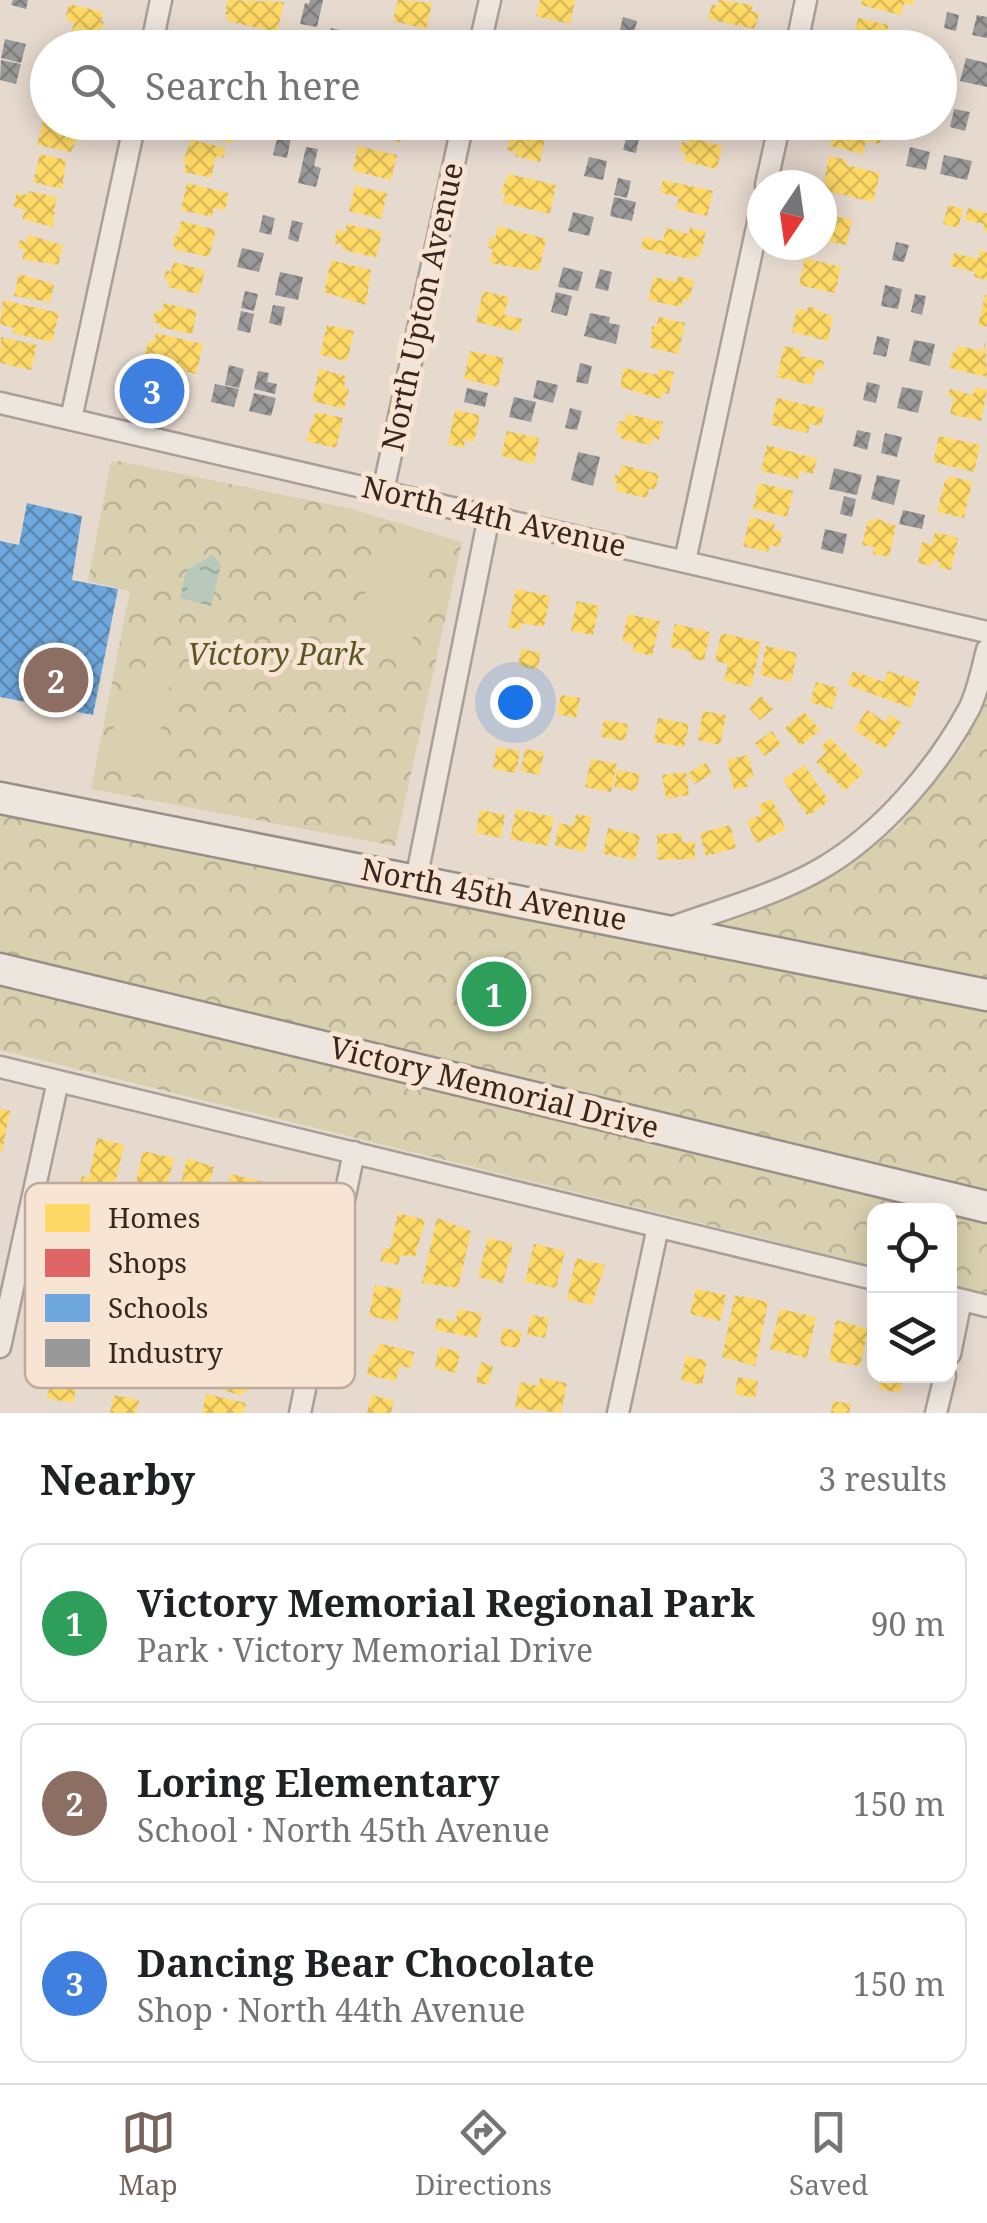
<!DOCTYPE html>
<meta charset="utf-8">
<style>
:root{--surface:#fff;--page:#f2f2f2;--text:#202124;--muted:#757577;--line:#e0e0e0;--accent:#76645c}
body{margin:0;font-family:"Noto Serif",serif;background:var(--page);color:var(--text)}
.controls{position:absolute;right:30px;bottom:30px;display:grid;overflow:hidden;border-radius:20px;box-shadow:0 5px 25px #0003}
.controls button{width:90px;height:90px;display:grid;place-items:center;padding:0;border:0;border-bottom:2px solid var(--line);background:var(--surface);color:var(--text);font:50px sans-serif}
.compass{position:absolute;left:747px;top:170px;width:90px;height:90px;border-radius:50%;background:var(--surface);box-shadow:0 5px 25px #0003;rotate:193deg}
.you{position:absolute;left:515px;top:702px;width:35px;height:35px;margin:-25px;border:8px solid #fff;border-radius:50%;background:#1a73e8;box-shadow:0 0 0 15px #1a73e833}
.badge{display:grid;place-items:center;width:65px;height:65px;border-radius:50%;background:var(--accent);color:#fff;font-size:32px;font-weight:700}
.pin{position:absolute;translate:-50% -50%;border:5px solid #fff;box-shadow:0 2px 10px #0006}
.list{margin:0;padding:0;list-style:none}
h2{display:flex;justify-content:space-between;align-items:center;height:130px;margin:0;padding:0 40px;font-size:42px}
h2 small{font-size:32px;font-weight:400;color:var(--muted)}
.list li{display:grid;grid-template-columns:65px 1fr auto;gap:30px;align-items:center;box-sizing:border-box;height:160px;margin:0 20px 20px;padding:0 20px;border:2px solid var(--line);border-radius:20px}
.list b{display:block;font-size:38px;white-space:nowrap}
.list p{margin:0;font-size:32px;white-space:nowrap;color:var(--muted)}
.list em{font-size:32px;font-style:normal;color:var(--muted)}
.icon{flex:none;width:55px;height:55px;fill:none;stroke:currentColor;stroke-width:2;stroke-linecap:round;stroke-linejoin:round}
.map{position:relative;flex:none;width:987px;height:1413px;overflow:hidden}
.search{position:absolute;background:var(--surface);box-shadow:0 5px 25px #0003;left:30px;right:30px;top:30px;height:110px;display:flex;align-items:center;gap:25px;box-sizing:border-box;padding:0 35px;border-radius:55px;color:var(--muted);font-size:38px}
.sheet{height:670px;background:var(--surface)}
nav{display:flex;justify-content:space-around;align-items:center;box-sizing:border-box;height:140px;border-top:2px solid var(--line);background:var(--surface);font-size:28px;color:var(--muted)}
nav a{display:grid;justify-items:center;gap:5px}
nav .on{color:var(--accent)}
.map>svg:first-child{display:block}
.forest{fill:url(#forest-crowns)}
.garden{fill:#d9d0af}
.water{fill:url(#water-ripples)}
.homes{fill:url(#homes-cross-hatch)}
.shops{fill:url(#shops-cross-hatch)}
.schools{fill:url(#schools-cross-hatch)}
.industry{fill:url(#industry-cross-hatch)}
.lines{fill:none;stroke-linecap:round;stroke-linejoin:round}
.street-casing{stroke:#ab9e96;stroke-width:25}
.secondary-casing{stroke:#9a8e86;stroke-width:35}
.street{stroke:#ede6df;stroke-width:20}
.secondary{stroke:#ede6df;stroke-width:30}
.labels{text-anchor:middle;stroke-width:10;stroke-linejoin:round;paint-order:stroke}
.street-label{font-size:30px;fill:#3a251e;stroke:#f7e4d3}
.park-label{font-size:30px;font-style:italic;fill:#565723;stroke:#f7e4d3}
.key{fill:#f7e4d3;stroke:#beab9d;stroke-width:2.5}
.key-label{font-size:28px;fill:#3a251e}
</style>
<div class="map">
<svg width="987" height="1413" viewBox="0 0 987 1413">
<defs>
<pattern id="forest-crowns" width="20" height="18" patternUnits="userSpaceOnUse" patternTransform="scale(2.5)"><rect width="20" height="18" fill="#d9d0af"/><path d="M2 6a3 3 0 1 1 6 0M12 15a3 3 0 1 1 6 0" fill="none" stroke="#bbb296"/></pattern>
<pattern id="water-ripples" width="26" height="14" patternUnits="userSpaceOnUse" patternTransform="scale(2.5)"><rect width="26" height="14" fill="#b8c9bb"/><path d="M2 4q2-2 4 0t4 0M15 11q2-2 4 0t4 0" fill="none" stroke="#9faca0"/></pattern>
<pattern id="homes-cross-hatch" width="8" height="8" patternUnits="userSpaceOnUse" patternTransform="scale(2.5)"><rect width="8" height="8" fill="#ffd966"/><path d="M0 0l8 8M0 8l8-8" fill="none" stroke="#dbba58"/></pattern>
<pattern id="shops-cross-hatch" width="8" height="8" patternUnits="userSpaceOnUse" patternTransform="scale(2.5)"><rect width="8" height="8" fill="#e06666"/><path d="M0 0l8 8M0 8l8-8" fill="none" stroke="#b75453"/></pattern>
<pattern id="schools-cross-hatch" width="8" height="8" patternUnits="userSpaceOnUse" patternTransform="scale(2.5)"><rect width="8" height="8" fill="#6fa8dc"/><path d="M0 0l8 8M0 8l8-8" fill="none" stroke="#5c89b2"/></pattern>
<pattern id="industry-cross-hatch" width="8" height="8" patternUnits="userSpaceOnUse" patternTransform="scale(2.5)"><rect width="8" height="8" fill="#999"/><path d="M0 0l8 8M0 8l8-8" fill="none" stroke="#7e7d7c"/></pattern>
</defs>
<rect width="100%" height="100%" fill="#e6d9ce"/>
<path class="forest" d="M118,461L352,509L462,542L395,846L91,789L130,591L88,581L111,462Z
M987,688V1294L950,1285V1210H874V1266L0,1050V813L638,937L759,906L835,874L897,828L964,745Z"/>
<path class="garden" d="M379,536L433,549L408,657L353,645Z
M126,671L171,681L151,774L106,765Z"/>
<path class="water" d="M212,555L221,564L211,606L180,598L186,571Z"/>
<path class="homes" d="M228,0L284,2L277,32L227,21L228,15L225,14Z
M398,0L432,3L426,29L393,21Z
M540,0H575L570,24L536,16Z
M719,0L753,5L751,11L759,13L755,29L708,19L712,4L718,6Z
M862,0H914L913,5L904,3L901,15L861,5Z
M69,4L103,12L101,21L104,22L97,41L71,35L74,22L68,21L66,15Z
M858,18L889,25L883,48H852Z
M225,30L277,42L276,48H217Z
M389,30L425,38L423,48H392L394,39L388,37Z
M532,34L568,43L567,48H529Z
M43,121L62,126L63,122L78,123L75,134L79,135L71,152L37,145Z
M191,122H237L232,143L189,133Z
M380,122H404L400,142L376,136Z
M835,122L883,130L880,144L866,141L863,154L830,146Z
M511,133L545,139L540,162L515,156L516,152L507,150Z
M690,138L722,146L717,169L684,161L686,154L680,152L682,142L688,143Z
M191,140L226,148L223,158L216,156L211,178L184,172L186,162L183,161Z
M358,146L397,155L391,180L353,171Z
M40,154L66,160L62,189L33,182Z
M829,156L847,160L846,165L880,173L873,202L822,190Z
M509,174L556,185L550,214L503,203L505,194L500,193Z
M663,180L713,191L707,216L676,209L679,197L660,193Z
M187,183L229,193L225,210L214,208L212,217L181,210Z
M355,186L387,193L381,219L349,211Z
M29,191L56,197L53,227L22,219L25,210L14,207L17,193L28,195Z
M948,205L963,209L958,228L943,224Z
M968,208L987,213V231L983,230L984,224L965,220Z
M822,213L852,220L846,245L822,240Z
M181,221L216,230L209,257L174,249L173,236L177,237Z
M347,224L382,232L376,258L341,249L342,245L334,243L337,230L345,232Z
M498,226L546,239L539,271L490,263L493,249L488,248L490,237L495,239Z
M666,228L689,234L690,228L706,231L700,257L694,256L693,260L641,248L644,237L663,241Z
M28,235L63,245L58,265L22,259L25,249L18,248L20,240L26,242Z
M980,250L987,252V280L974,277L975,272L950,266L954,253L978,259Z
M805,258L841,267L835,293L799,285Z
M331,260L371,270L366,305L324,292Z
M173,262L205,270L199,294L168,287L169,280L164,279L166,270L171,272Z
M19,274L54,284L50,302L14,296Z
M678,276L694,280L689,301L683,299L681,307L648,300L654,277L676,282Z
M483,291L509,297L504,315L522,319L519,332L476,322Z
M985,295H987V327L978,325Z
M3,300L59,313L52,342L13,333L14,328L0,324Z
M164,303L197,311L192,334L159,327L160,324L153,322L155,311L162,312Z
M809,306L833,317L828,341L792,332L797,309L807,311Z
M659,317L685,323L678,354L651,348L652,326L656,327Z
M327,325L354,331L347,361L320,355Z
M156,333L203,344L196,374L149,363L151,357L145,355L148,341L154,342Z
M1,337L37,345L31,370L0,363Z
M985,341L987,377L949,368L953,352L957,353L958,346L983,351Z
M784,346L802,350L800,356L824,361L822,370L816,369L812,385L777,377Z
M470,351L504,358L498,387L464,379Z
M624,368L658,375L660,369L674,372L669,394L662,393L660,399L620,387Z
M319,369L346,376L344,388L349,389L344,409L312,401Z
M975,387L987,390L981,421L950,414L954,397L948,396L950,389L973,395Z
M777,398L825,409L821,426L810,424L808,433L771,425Z
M455,410L480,415L474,442L465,440L464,448L448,444Z
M316,412L343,418L336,448L306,441Z
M627,414L663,422L659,440L652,438L650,445L621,439L622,434L616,433L619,421L625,422Z
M507,431L539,438L534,464L501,456Z
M939,436L980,445L974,472L933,462Z
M767,445L817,459L813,474L800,471L798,479L761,471Z
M622,465L659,474L655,490L649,488L647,498L616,491L618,483L613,482L615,475L619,476Z
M949,476L972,482L964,518L937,512L945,480L948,481Z
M759,483L793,491L787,517L753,509Z
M750,517L775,523L773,530L783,532L779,547L770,545L768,552L743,546Z
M875,518L896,526L889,557L873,554L875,547L862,545L868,520L874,521Z
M935,532L958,538L951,570L939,568L940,562L933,560L931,566L918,563L922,542L932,545Z
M516,589L550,596L544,627L522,623L520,630L508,627Z
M577,601L599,606L593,635L571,631Z
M628,614L660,621L652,656L632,651L634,644L622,641Z
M675,624L710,632L704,661L691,658L692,652L670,647Z
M721,633L761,642L751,687L724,681L728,664L715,661Z
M766,646L797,653L791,682L760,675Z
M521,649L541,653L537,670L518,666Z
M853,671L884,682L888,671L920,682L911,708L848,685Z
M816,682L838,688L832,709L810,702Z
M504,689L531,696L523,726L497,719Z
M561,695L580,698L576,718L557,714Z
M761,696L773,709L760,720L749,708Z
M867,710L885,722L890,715L902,723L885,749L854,730Z
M703,711L726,715L720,745L698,740Z
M804,712L820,730L801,746L785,728Z
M658,718L689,724L684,747L654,742Z
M604,720L628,724L625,741L601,737Z
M772,731L781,745L764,756L755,743Z
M830,738L864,772L845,791L816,762L826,752L821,747Z
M497,747L520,751L516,773L493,769Z
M525,749L544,752L539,775L521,771Z
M748,755L754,777L746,779L748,787L734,790L727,760Z
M591,759L617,764L611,792L585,787Z
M706,763L712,774L695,784L688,773Z
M804,765L829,801L808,816L783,780Z
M617,770L640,774L636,791L614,787Z
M686,772L689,795L666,799L662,775Z
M772,799L786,830L756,843L747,821L763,814L758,805Z
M516,809L554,817L548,846L510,839Z
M480,810L505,815L501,838L476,833Z
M576,814L592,817L585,852L555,846L559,823L573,826Z
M730,825L736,848L706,856L700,833Z
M608,828L640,835L635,860L603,854Z
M681,833L682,842H695V859L658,860L657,834Z
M0,1109L10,1111L2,1152H0Z
M97,1138L124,1145L112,1196L98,1193L95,1203L76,1198L82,1176L89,1178Z
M143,1151L174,1158L161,1211L130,1207Z
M187,1158L214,1167L198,1221L173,1217Z
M231,1174L268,1183L254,1234L217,1224Z
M398,1213L425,1220L415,1257L401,1255L398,1265L380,1261L384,1248L390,1249Z
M437,1218L471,1231L458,1288L422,1283Z
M488,1238L513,1244L503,1283L478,1277Z
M534,1244L565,1251L556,1288L525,1282Z
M576,1258L605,1265L592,1305L567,1299Z
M375,1285L402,1290L397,1322L369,1316Z
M696,1289L726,1295L720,1321L690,1314Z
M735,1295L768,1302L755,1366L722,1357Z
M458,1309L482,1314L477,1338L435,1330L437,1318L456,1322Z
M780,1309L816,1317L807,1358L770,1349Z
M531,1315L549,1318L545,1338L527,1335Z
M836,1320L868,1329L860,1366L829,1361Z
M503,1328L522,1332L518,1348L500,1345Z
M382,1344L414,1352L411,1368L399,1366L396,1381L367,1375L371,1354L376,1355L378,1345Z
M439,1347L460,1352L456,1373L435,1368Z
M686,1356L707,1361L702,1385L681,1380Z
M226,1362L248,1367L246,1378H250L247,1392L243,1391L242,1396L220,1389Z
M481,1362L493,1366L488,1385L476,1382Z
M53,1369L79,1375L73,1403L47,1398Z
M882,1376L904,1377L900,1393L879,1389Z
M738,1377L758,1381L755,1398L735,1394Z
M540,1378L567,1383L561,1413L515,1408L520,1382L539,1386Z
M206,1394L246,1403L244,1413H202Z
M114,1395L139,1400L136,1413H110Z
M371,1395L394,1401L391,1413H367Z
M833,1401L851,1404L849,1413H831Z"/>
<path class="shops" d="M130,374L178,386L172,413L128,403L125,397Z"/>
<path class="schools" d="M27,503L82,516L72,580L118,589L93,715L0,697V541L19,545Z"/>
<path class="industry" d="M13,0H28L26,9L11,5Z
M310,0H323L317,27L300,24L305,3L309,4Z
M947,12L959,15L956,31L944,28Z
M977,15L987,17V38L972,35Z
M623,17L637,21L632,41L618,38Z
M331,28L354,33L351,48H327Z
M649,34L665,37L663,48H646Z
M598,36L631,44L630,48H596Z
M5,39L26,44L21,63L1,58Z
M940,54L951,57L947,78L940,76Z
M966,58L987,63V87L960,81Z
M1,60L21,64L16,84L0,80Z
M954,109L970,112L965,131L950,127Z
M600,122H615L612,133L598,130Z
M628,132L640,134L636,153L623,150Z
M278,135L291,138L287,158L273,155Z
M306,147L318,149L314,166L321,168L316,187L298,183Z
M910,147L930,152L926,170L906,166Z
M944,155L972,161L967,180L940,174Z
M589,157L607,161L603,180L584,176Z
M618,178L631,181L627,198L614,195Z
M614,197L636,202L632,221L610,216Z
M573,212L594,217L589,236L568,231Z
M263,215L275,218L271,235L259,232Z
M292,220L303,223L298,242L288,239Z
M896,242L909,245L904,262L892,260Z
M242,248L264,253L259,272L237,267Z
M563,267L583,272L578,291L558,287Z
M600,269L612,272L608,291L595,288Z
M280,272L303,277L298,300L275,295Z
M885,285L902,289L898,309L881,306Z
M245,291L258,294L254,311L241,308Z
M556,292L572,296L567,316L551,312Z
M915,294L926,296L922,315L911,312Z
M273,305L285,307L281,326L269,323Z
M241,311L254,314L250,333L237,330Z
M590,313L610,317L609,323L620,325L616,344L584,336Z
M877,336L890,339L886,357L873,354Z
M914,340L935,344L930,366L909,361Z
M580,363L592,366L588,384L576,382Z
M229,365L244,369L239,388L225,385Z
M258,371L269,373L267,382L277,384L275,394L254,389Z
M537,380L558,385L553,403L533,398Z
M867,382L880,385L876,403L863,400Z
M215,384L239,389L234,407L211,402Z
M902,387L923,391L918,413L897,408Z
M467,388L488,393L485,407L464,402Z
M254,393L276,398L271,416L249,411Z
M514,397L536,402L531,422L509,417Z
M570,408L582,411L577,430L565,428Z
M857,430L871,433L867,450L853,446Z
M885,433L902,437L897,457L881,453Z
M578,452L600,457L593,486L571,480Z
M834,468L862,475L857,495L829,489Z
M877,475L900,480L894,505L871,499Z
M844,496L856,499L852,517L840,514Z
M903,510L925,515L922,529L899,524Z
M825,529L847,534L843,554L821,549Z"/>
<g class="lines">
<g class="street-casing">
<path id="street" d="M151,48L161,0
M479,48L490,0
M796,48L806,0
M766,185L780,122
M0,403L987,632
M71,419L135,122
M383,491L463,122
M685,561L762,204
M416,880L489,516
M667,929C719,910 777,895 824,867C883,832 937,768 969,709C978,691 982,669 987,650
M0,1067L874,1279
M950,1297L987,1306
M0,1347L58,1081
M950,1354L961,1300
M300,1413L354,1152
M618,1413L658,1227
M936,1413L945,1376"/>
</g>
<g class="secondary-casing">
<path id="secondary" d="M0,798L987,995
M0,969L987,1207"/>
</g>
<use href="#street" class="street"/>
<use href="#secondary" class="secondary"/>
</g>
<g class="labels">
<g class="street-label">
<text transform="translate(423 307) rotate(-78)" y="10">North Upton Avenue</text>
<text transform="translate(494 517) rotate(13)" y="10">North 44th Avenue</text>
<text transform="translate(494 895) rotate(11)" y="10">North 45th Avenue</text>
<text transform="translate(494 1088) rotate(14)" y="10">Victory Memorial Drive</text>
</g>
<g class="park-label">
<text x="276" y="665">Victory Park</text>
</g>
</g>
<rect x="25" y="1183" width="330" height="205" rx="15" class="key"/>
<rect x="45" y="1204" width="45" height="28" fill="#ffd966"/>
<rect x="45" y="1249" width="45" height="28" fill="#e06666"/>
<rect x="45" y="1294" width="45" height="28" fill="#6fa8dc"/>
<rect x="45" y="1339" width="45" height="28" fill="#999"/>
<g class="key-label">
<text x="108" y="1228">Homes</text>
<text x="108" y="1273">Shops</text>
<text x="108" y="1318">Schools</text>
<text x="108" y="1363">Industry</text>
</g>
</svg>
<div class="controls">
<button><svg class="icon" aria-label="locate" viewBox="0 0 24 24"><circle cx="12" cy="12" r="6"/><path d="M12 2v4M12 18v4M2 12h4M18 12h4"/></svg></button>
<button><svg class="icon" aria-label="layers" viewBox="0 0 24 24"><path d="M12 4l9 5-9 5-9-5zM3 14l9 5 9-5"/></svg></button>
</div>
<svg class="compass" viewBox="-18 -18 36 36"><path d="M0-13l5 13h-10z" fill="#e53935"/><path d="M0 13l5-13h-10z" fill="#757577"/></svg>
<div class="you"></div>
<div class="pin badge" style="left:494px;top:994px;background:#2e9e5b">1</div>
<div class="pin badge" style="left:56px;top:680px;background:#8d6e63">2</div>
<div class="pin badge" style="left:152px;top:391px;background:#3f7fe0">3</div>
<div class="search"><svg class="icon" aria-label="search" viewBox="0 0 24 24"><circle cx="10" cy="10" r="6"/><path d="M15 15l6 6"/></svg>Search here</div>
</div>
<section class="sheet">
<h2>Nearby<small>3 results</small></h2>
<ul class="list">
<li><span class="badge" style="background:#2e9e5b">1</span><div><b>Victory Memorial Regional Park</b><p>Park · Victory Memorial Drive</p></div><em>90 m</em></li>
<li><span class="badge" style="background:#8d6e63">2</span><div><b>Loring Elementary</b><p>School · North 45th Avenue</p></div><em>150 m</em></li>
<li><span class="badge" style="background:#3f7fe0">3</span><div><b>Dancing Bear Chocolate</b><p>Shop · North 44th Avenue</p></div><em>150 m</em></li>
</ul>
</section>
<nav>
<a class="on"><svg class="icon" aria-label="map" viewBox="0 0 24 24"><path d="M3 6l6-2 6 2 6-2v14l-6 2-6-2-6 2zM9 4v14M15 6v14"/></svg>Map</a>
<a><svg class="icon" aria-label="directions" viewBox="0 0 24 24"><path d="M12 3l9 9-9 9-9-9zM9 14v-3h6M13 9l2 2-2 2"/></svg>Directions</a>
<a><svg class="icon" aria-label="saved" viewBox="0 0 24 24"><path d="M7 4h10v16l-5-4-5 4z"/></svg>Saved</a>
</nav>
